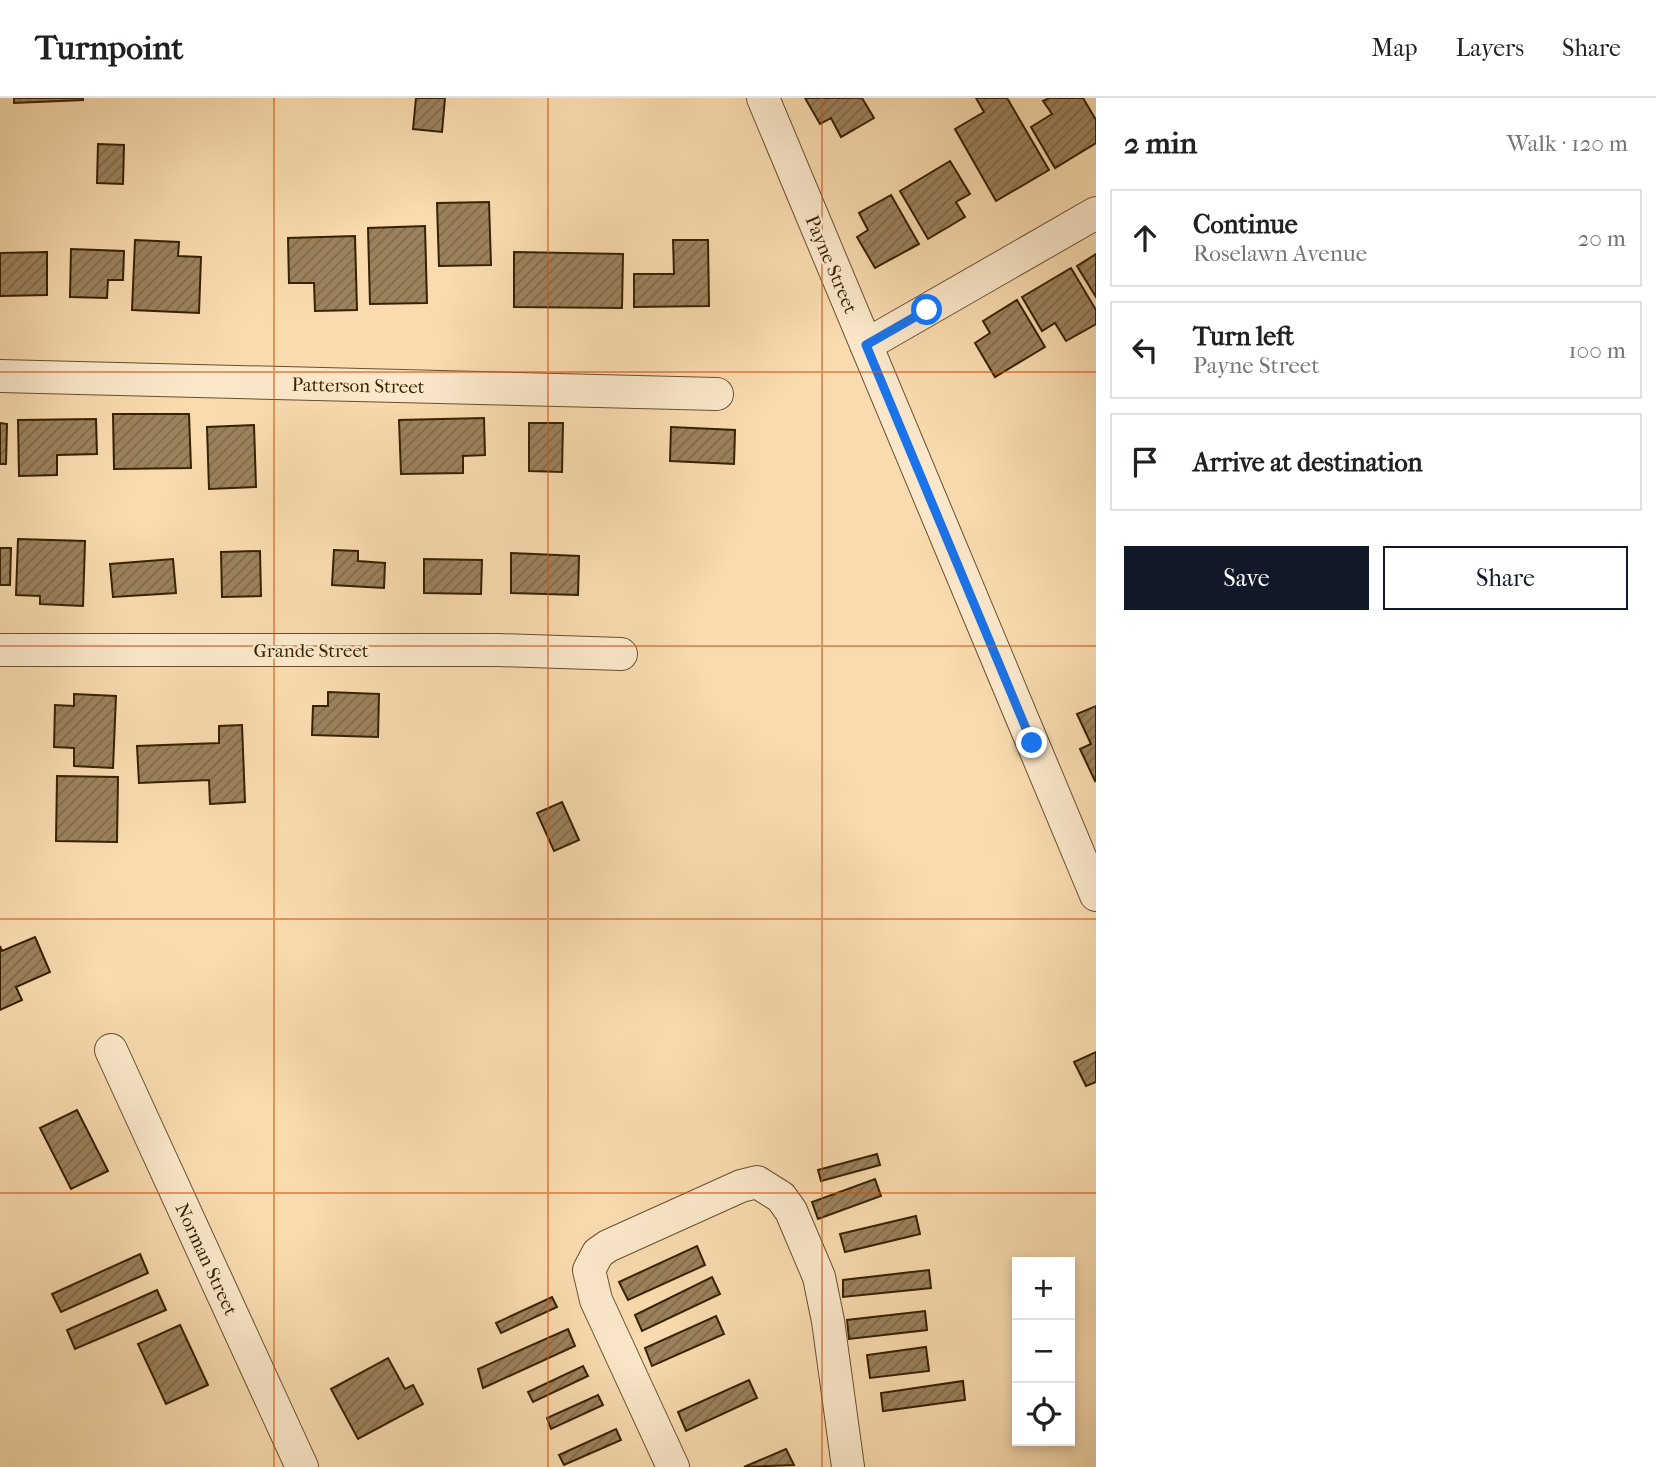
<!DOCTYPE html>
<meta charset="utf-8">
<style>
:root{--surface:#fff;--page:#f2f2f2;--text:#202124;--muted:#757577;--line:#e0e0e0;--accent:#111827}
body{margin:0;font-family:"IM FELL French Canon",serif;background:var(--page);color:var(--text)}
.controls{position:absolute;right:21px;bottom:21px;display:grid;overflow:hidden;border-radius:0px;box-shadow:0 4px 10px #0003}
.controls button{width:63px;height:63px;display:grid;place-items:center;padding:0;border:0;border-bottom:2px solid var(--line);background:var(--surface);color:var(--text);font:35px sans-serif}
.stop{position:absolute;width:21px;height:21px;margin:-16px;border:5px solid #1a73e8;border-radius:50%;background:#fff}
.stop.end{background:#1a73e8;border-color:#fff;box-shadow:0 2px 7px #0008}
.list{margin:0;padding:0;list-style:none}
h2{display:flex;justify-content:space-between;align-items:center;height:91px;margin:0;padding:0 28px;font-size:30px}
h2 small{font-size:23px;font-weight:400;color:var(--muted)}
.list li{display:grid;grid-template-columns:46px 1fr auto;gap:21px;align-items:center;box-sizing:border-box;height:98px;margin:0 14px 14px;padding:0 14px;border:2px solid var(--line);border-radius:0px}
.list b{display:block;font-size:26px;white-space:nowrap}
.list p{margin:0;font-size:23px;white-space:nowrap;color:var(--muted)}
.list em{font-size:23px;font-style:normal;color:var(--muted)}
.actions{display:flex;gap:14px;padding:21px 28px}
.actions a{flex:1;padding:16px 0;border:2px solid var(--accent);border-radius:0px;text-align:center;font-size:24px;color:var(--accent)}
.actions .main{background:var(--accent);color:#fff}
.icon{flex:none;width:38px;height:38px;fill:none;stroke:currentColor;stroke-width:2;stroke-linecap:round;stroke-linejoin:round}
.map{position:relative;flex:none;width:1096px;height:1369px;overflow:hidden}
header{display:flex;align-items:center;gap:42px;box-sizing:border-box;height:98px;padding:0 35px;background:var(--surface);border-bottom:2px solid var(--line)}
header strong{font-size:33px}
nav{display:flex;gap:38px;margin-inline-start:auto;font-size:24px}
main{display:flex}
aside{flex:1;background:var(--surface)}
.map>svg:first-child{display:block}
.building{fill:url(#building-hatch);stroke:#372202;stroke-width:2}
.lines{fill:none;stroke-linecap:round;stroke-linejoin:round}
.minor-casing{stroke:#68502d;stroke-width:34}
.minor{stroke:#fbe8cb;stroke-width:32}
.route{stroke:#1a73e8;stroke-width:9}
.grid{fill:none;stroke:#d6540b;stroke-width:2;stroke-opacity:0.55}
.labels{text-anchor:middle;stroke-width:5;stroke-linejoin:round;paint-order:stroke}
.street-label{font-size:19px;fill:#372202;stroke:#fbe8cb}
</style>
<header>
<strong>Turnpoint</strong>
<nav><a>Map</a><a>Layers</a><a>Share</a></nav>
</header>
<main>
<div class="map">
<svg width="1096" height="1369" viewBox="0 0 1096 1369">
<defs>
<pattern id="building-hatch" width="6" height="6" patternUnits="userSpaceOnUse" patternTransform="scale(1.75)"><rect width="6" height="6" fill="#9c825c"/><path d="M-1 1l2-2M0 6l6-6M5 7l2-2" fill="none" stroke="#806a4a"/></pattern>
</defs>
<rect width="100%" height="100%" fill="#f9dbaf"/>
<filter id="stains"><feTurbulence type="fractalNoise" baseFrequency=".00286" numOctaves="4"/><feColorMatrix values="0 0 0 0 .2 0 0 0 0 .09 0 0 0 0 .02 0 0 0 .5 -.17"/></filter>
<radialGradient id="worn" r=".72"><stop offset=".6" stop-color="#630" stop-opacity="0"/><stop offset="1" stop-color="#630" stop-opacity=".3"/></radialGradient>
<path class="building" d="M14,0H83V2L14,5Z
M416,0H445L442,34L413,31Z
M805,0H862L874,20L841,39L831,20L820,26Z
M976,0H1007L1049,72L996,103L955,31L984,14Z
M1049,0H1083L1096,22V45L1055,70L1031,29L1052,16L1043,3Z
M98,46L124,47L123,86L97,85Z
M950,63L970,96L956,104L965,119L928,141L900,93Z
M891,97L919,146L875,170L857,139L868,132L859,115Z
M489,104L491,167L439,168L437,105Z
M425,128L427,205L370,206L368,130Z
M355,138L357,212L315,213L314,185H289L288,140Z
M135,142L179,144L178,158L201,159L199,215L132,212Z
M673,142H708L709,208L634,209V176H674Z
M71,151L124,153L123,182H108L107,200L70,199Z
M47,154V197L0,198V155Z
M514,154L623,156L622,210L514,209Z
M1096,156V199L1077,168Z
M1071,170L1096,212V226L1066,243L1055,225L1042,233L1022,199Z
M1017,202L1045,249L995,279L975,245L990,235L983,223Z
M113,316H189L191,370L114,371Z
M484,320L485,357L463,358V375L401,376L399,322Z
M96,321L97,356L57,357V377L19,378L18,322Z
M0,325L7,326L6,366H0Z
M529,325H563L562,374L529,373Z
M254,327L256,389L209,391L207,329Z
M671,329L735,332L734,366L670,363Z
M18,441L85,443L83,508L40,506V498L16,497Z
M0,450H11L10,487H0Z
M334,452L358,453V463L385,465L384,490L332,487Z
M260,453L261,498L222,499L221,454Z
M511,455L579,458L578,497L511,495Z
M173,461L176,495L113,499L110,466Z
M424,461L482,462L481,496L424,495Z
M328,594L379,596L378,639L312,637L313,608H328Z
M74,596L116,598L113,670L74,668V650L54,649L55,607L74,608Z
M1096,608V682L1095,683L1080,651L1091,646L1077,616Z
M242,627L245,704L210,706L209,682L139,685L137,648L219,645V628Z
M57,678L118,679L117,744L56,743Z
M562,704L579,742L554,753L537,715Z
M35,839L50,874L16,889L22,902L0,912V848L2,853Z
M1096,954V984L1086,988L1074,964Z
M77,1012L108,1073L71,1091L40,1030Z
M877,1056L880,1067L821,1083L818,1072Z
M875,1081L881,1098L818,1121L812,1104Z
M916,1118L920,1136L845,1154L840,1136Z
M697,1148L705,1167L628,1202L619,1184Z
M140,1156L148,1175L61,1214L52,1196Z
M929,1172L931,1190L843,1199V1182Z
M712,1179L720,1196L642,1233L635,1217Z
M157,1192L166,1212L75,1251L67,1232Z
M552,1199L557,1209L501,1235L496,1225Z
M925,1213L927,1232L849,1241L847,1222Z
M716,1218L724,1236L652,1268L645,1250Z
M180,1227L208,1287L166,1306L138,1246Z
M568,1231L575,1248L483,1290L478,1271Z
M926,1249L929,1273L870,1280L867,1257Z
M388,1260L405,1291L413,1287L423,1306L358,1341L331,1291Z
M583,1268L588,1278L533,1304L528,1294Z
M749,1282L757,1300L686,1333L678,1314Z
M963,1283L965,1302L883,1313L881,1295Z
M598,1297L603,1307L551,1331L547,1320Z
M616,1331L621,1342L564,1367L559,1357Z
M786,1351L794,1367L744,1369Z"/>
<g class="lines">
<g class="minor-casing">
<path id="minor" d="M763,0L1096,797
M866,247L1096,115
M0,278L717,296
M0,552H498L621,556
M111,952L302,1369
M673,1369L596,1202L589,1172L598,1155L608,1148L741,1088L757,1084L781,1099L791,1113L819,1179L828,1223L848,1369"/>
</g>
<use href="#minor" class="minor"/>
</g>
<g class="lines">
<path class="route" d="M927,212L866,247L1032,645"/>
</g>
<path class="grid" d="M274,0V1369M548,0V1369M822,0V1369M0,274H1096M0,548H1096M0,821H1096M0,1095H1096"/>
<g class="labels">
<g class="street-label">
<text transform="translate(832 166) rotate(67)" y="7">Payne Street</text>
<text transform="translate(358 287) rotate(1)" y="7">Patterson Street</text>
<text x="311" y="559">Grande Street</text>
<text transform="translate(207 1161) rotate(65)" y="7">Norman Street</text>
</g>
</g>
<rect width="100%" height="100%" filter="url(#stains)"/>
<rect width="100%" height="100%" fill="url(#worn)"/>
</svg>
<div class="controls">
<button>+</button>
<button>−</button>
<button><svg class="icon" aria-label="locate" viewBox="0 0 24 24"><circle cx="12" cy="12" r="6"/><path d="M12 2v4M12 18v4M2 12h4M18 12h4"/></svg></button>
</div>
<div class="stop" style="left:927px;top:212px"></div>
<div class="stop end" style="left:1032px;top:645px"></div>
</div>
<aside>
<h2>2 min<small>Walk · 120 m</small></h2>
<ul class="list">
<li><svg class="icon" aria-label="ahead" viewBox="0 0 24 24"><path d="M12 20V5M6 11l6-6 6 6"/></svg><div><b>Continue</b><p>Roselawn Avenue</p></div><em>20 m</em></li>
<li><svg class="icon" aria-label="left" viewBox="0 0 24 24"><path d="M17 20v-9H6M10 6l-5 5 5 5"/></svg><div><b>Turn left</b><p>Payne Street</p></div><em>100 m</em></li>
<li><svg class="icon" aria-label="arrive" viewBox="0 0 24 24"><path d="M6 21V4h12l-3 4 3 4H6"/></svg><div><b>Arrive at destination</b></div></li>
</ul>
<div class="actions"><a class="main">Save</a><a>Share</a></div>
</aside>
</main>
